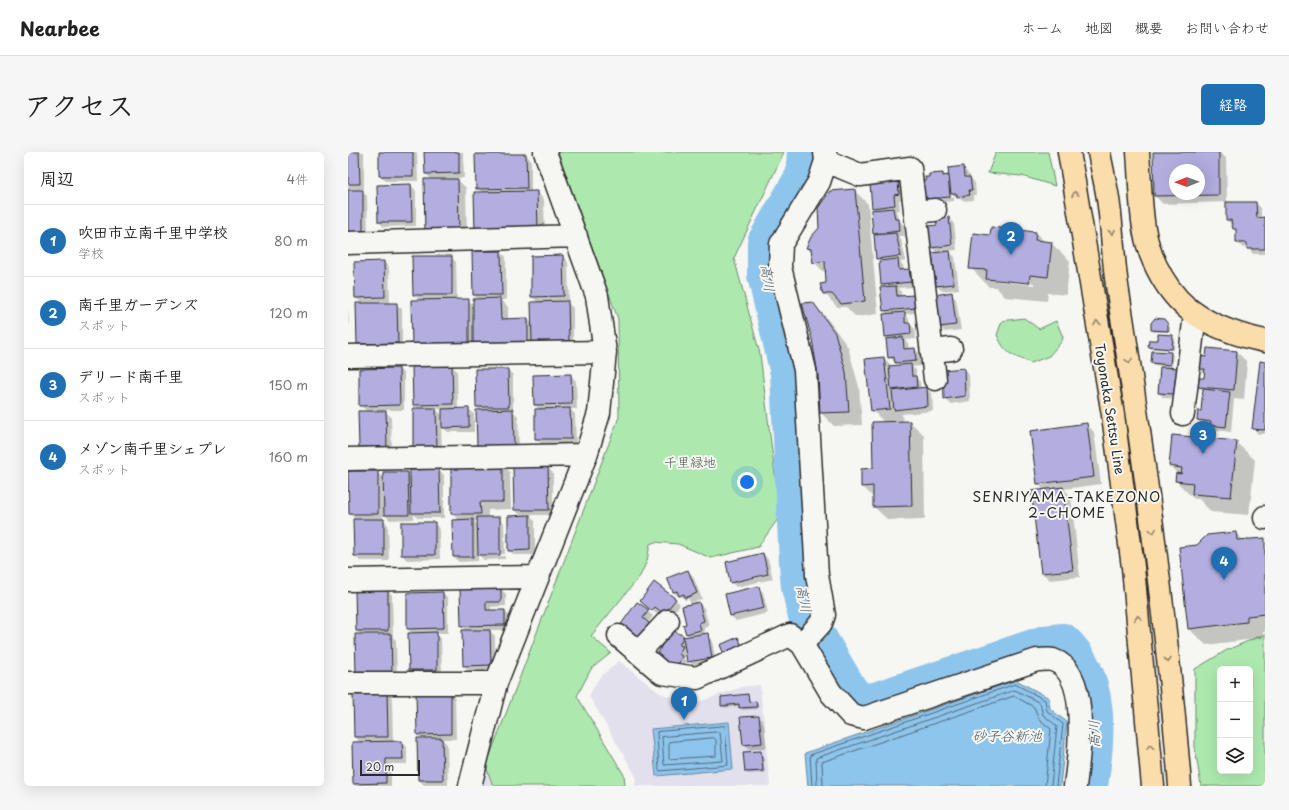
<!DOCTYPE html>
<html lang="ja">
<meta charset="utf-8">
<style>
:root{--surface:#fff;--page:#f6f6f6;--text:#222;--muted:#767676;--line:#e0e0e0;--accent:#1f6fb2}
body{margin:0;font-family:"Playpen Sans","Klee One",sans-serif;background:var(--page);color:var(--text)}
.controls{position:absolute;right:12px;bottom:12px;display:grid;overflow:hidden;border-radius:6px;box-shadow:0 4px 16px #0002}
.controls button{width:36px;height:36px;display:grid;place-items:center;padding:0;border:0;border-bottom:1px solid var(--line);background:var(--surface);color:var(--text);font:20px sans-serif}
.compass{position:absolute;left:821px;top:12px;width:36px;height:36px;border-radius:50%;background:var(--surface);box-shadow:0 4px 16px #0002;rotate:269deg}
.scale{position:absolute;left:12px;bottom:10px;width:60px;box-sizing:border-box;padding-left:4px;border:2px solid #2b2b2b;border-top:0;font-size:11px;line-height:14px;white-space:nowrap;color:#2b2b2b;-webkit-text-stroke:3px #f6f6f2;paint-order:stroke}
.you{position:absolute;left:399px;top:330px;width:14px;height:14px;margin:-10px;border:3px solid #fff;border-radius:50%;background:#1a73e8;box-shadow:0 0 0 6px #1a73e833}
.badge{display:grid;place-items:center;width:26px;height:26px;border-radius:50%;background:var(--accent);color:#fff;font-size:13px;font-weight:700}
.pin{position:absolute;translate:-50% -33px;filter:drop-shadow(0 1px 2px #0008)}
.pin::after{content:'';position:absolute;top:21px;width:14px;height:12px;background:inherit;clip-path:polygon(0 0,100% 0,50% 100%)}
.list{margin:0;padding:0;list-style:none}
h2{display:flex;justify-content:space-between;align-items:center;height:52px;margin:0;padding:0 16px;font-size:17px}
h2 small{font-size:13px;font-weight:400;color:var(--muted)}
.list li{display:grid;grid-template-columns:26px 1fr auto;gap:12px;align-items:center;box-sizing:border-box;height:72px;padding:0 16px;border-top:1px solid var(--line)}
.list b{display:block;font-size:15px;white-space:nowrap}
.list p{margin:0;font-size:13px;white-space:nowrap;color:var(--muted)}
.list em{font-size:13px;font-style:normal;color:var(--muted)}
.icon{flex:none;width:22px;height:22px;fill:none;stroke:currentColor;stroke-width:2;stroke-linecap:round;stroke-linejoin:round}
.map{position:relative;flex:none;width:917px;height:634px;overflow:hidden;border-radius:6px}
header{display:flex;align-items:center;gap:24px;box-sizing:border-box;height:56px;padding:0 20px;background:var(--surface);border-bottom:1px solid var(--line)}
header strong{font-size:19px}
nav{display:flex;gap:22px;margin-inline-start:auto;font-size:14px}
.intro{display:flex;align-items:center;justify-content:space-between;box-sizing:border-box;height:96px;padding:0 24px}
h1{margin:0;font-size:28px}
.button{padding:10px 18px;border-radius:6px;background:var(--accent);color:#fff;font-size:14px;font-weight:700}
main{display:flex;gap:24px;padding:0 24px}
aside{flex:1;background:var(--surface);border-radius:6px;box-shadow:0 4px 16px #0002}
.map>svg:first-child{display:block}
.built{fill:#e2e0ec}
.green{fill:#ade9af;stroke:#6c8a6d;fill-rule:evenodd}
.water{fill:#8ec5ed;stroke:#66879f}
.shadow{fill:#0003;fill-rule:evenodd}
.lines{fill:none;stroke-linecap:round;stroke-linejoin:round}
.shore{stroke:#536979;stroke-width:1}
.river{stroke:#8ec5ed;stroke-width:36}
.building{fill:#b3aedf;stroke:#2b2b2b;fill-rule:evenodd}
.minor-casing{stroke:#2b2b2b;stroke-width:25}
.major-casing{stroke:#2b2b2b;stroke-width:25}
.minor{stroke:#f6f6f2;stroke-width:22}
.major{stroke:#fbddab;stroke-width:22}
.oneway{stroke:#93846b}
.labels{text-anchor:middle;stroke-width:4;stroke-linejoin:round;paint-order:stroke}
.street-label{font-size:13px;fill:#2b2b2b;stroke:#f6f6f2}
.park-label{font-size:13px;fill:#4c5a4c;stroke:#f6f6f2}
.water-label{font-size:14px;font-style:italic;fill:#495965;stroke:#f6f6f2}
.neighbourhood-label{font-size:14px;letter-spacing:1px;fill:#2b2b2b;stroke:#f6f6f2}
</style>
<header>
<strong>Nearbee</strong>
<nav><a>ホーム</a><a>地図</a><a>概要</a><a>お問い合わせ</a></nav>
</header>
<div class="intro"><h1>アクセス</h1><a class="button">経路</a></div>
<main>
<aside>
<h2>周辺<small>4件</small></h2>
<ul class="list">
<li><span class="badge">1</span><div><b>吹田市立南千里中学校</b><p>学校</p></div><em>80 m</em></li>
<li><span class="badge">2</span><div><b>南千里ガーデンズ</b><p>スポット</p></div><em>120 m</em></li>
<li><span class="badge">3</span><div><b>デリード南千里</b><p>スポット</p></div><em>150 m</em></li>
<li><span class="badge">4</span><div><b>メゾン南千里シェプレ</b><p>スポット</p></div><em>160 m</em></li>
</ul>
</aside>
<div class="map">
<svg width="917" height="634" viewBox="0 0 917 634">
<rect width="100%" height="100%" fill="#f6f6f2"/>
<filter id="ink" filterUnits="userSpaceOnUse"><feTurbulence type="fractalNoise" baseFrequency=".025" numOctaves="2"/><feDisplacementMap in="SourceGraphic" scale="8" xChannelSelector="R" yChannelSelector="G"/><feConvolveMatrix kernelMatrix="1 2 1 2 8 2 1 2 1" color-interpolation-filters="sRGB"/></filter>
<g filter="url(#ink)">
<path class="built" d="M271,509L310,540L332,549L347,551L394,535L412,533L422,634H287L288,624L241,544L250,527Z
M138,614L145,634H133Z"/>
<path class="green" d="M210,0H436L386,106L412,202L432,364L410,395L363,406L330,392L307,390L302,392L299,409L292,424L243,484L263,501L243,517L229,544L276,623L277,634H145L138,614L271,265L270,167Z
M648,0H700L707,34L674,24L640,21Z
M676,166L691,177L708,169L715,185L714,189L701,204L683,211C664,203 658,203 649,183L654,169Z
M917,482V634H853L847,596V517L879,498ZM872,517H902V619H872Z"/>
<path class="water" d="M668,528L701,546L702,557L719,570L712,634H460L457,601Z
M381,570L385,617L308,624L303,577Z"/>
<path class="shadow" d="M0,0H16V37H12L19,44L20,85L0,86Z
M32,0H69L70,29H38L32,24Z
M77,0H115L116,26H108L118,36L119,88H86L84,28L78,22Z
M806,0H871L878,6L879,50L815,52L807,44ZM827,18H851V42H827Z
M178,3L183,8V40H189L196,48L197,85L129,36Z
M615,15L627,31L628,43H625L626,48L615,49L612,47H609L607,43L580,46V48L606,45V49L586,51L582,50L577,45L579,30L595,22L602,27Z
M550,30L555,36L556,47L551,48L552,58L547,59L550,62L551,68L556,73L557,84H550L553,87L558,109L552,110L555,113L556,119L561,118L566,124L567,135L550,136L553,140L554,145L573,160L557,162L561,167L562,172L567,177L568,187L557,188L560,191L561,197H567L572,202L573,214L564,215L568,218V225L572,230L573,237L578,236L584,242L585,259L554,262L555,270H562L576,283L577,367L540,368L526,355V346L514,334L526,317L536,270L524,258L536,206L545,215L552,214L541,205V187L538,184L540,163L536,158L538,136L534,132L532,109L529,106V84L526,81L528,59L525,55Z
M63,33L68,39V74L36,75L31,70Z
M506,38L520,52L530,162L508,165L498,155H489L476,141L479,132V123L466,110L464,101L459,96L472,77Z
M908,51L913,56V66H917V102H905L900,95L895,96L889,90V80L879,68Z
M601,66L606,72L609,98L601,99L607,105L611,137L594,139L589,134L585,102H590L584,95L590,74Z
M687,80L697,90L703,91L722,109L718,143L700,141L699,149L657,145L648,135H641L623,116L643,84ZM646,127L686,131V133L648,129Z
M153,100L158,105V148H153L160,155V168L180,167L184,172L191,151L184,145L215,104L220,110L221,149H218L225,156V194L129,199L66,143L103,105L108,110L109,148H120L126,154L130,148L126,143Z
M36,110L41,115L42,152H48L54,157V196H15L10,191L15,152L8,146Z
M603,142L608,147L613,178L597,180L592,175Z
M465,151L478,165L500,195L511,235L514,273L486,274L473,261Z
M0,155L1,174H0Z
M818,170L822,176V180H806L804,178Z
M824,184L827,187L826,198L804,197L801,194Z
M805,200L823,201L825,203L824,216L831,217V247L816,246L811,241L813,214L806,213L804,211Z
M889,200L899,210L896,248L886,247L883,280L868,278L864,274L856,273L850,268L854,260L856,239L851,235L857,228V223L851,217L859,206Z
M917,211V282H910L905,276Z
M104,214L109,219L110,257H121L126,262V280H100L93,274L94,301L72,302L71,257L66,252L65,215ZM88,257H95V264Z
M51,217L56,222V258H36L43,265L44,300H17L12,295L11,260H20L12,253Z
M616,217L621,222L622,249L602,252L597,246Z
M160,218L165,223V259L170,264L171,298L135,299L133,259L129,255Z
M223,223L228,229L229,257H222L227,262L228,291L194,292L188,287L192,258L186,252V224Z
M738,272L746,280L753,332L716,337L723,344L732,425L702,428L694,421L697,339L690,332Z
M888,290L907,308L901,363L863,360L851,347H846L828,329L829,321L822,314Z
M154,312L162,320L163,357L140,358V366H151L156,371L157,402H134V404H157V407L136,408L130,402V409L111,410L106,405L111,368L104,362ZM126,369H130V374Z
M199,315L205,321V363H180L187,369V403H166L161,398L173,364L167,358L166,316Z
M91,318L96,323V366H69L66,362V367L42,368L35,361V367L40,373L41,409H12L7,404L8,368L0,360V370V352L2,354L29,320L36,327L60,321L64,324Z
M86,371L91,376L92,407L59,408L54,403Z
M888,381L896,389L917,387V480H915V486L858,493L841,477L850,394Z
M415,402L420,407L425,427L388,435L383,430Z
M340,419L345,424L354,447L343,451L340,447L337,448L333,444L331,445L325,440Z
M410,435L415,440L420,461L388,469L383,464L378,443Z
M152,436L158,442V454L143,455V459H156L162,464V478H141L147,484V518L121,519L116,513L119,479L114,474L113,437Z
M39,438L44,443L45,485L48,488L49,526L9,479Z
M95,441L100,446V481H88L93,487L94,523H67L62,518L65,482L60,477Z
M327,447L332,452L322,466L313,459L310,463L298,454Z
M289,451L305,464L300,471L296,491Z
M351,451L356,456L361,474L356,476L357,482L364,487L368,511L346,514L340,509L339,501L336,507L339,509L334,519L314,509L323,478L336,486L341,485L339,482L337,474L340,473Z
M39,541L44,546L45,590H54L59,595V612H43V634H8L6,631L13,591L7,585Z
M102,541L107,546L108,587H94L99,592L100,633H76L71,628L74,587L70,582Z
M400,543L403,551L408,550L410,552V557L395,558L392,554L377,556L374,554Z
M411,565L416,570L419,596L401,598L396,592Z
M413,600L415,602L417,621L400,622L398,620L396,601Z"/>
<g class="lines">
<path class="shore" d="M377,574L380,613L311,619L309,580Z
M372,580L375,609L316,613L314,585Z
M366,586L368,588V604L321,607V590Z
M464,634L462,603L667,532L697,548L699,559L715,572L708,634
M469,634L468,606L667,538L692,551L695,563L709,574L703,634
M475,634L474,610L666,544L686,555L691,567L703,577L697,634"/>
<path class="river" d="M457,0L455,24L417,90V123L440,221L449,412L451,435L458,464L503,540L513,549L527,548L697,491L715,489C755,526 750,585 742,634"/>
</g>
<path class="building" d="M0,0H11L12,32H0Z
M31,0H65V24H31Z
M76,0H111V21L77,22Z
M805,0H871V43L806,44ZM827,18H851V42H827Z
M127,2H178L179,36L128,37Z
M616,14L617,25H622L624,38H621L622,43L609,45V42H603L600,16Z
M595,21V24L600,23L602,45L579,47V45H576L574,29H578L577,25H581V22Z
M76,27H110L111,80L77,81Z
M550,29L551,42L546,43L547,53L524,56L522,32Z
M63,32L64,70H30L29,33Z
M507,37L517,149L493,152L484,142H475L472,132L478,131L477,109L465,111L463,97L458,96L463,85L471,76L470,56L482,39Z
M0,38H15V81H0Z
M189,39L190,78L127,79L126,40Z
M878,50H908L909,66L917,65V97H899V91H888V77H885L883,68H878Z
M545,56L547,67H551L552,79L525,82L523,58Z
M601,65L604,93L583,96L580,74L589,73L588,67Z
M643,75L688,80L687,88L704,90L700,125L682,123L681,131L638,127L639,118L621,117L625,81L642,83Z
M548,81L553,104L528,107L526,83Z
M124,99H153L154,143H125Z
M602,99L606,132L588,134L584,101Z
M215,103L216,144L183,145V104Z
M64,104H104V143H65Z
M550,107L551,118L561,117L563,130L533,133L531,109Z
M36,109L37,145L7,146L6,110Z
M548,134L549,144L567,143L569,156L535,159L532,135Z
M604,140L608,173L591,175L587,143Z
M152,146L153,167L180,166V192L125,193V147Z
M121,147V192L64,193L63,148Z
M220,149L221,189L184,190L183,150Z
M465,150L487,181L498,220L501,260L472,261L470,223L464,187L454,151Z
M8,151H49L50,191L9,192Z
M557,160V171H562L563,182L537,185L535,162Z
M807,166L816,167L820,172V179L803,178V171Z
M810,182L825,183L824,197L800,195L801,188H810Z
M555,185L556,197L567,196L568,209L547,211L546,205L540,206L538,187Z
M859,196L889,199L886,238L850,235L851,226H856L857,217H850L851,204L858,205Z
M804,199L823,200L822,213L803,211Z
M536,205L542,257L523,259L517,207Z
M912,209L917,210V278L904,277Z
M563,212L564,224H568L569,235L543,238L541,214Z
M104,213L105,252L65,253L64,214Z
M812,215L831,216L830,228H827L826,242L810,241Z
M51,216L52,253L11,254V217Z
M616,216L617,244L596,247L595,218Z
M127,217H160L161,255H128Z
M223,222L224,252L186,253L185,223Z
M579,235L580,254L546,258L544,239Z
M855,237L882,240L878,275L862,273L863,270L849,268L850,259H853Z
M65,256H88L89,297H65Z
M121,256V275L94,276V257Z
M222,256L223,287H187V257Z
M165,257L166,293L129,294L128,258Z
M10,259H38L39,295H11Z
M562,269L564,354L525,355V334L513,335V317L525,316L524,270Z
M739,271L746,325L689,332L682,279Z
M824,283L889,289L883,345L844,342L845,331L827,329L828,321L833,322L834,316L821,314Z
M155,311V350H132L133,362H103V312Z
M200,314L201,358H166L165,315Z
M91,317L92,361H63L62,318Z
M0,319H30V362H1Z
M35,320H60L61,363H36Z
M715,335L725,418L693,421L683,339Z
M182,363V398L160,399V364Z
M129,365H152V403H130Z
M5,367H36V404H6Z
M125,367V405H105L104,368Z
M53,370H87V403H53Z
M888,380L889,388L917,386V462L899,464V470L840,477L831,395L849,393L859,383Z
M415,401L420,422L382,431L378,410Z
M340,418L349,441L337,446L336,442L331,444L329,439L325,440L319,426Z
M306,430L328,447L316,462L307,455L304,459L292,449Z
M411,434L416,456L382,464L377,442Z
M153,435V450H138V458H157V473L113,474L112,436Z
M40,437V479H8L7,438Z
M95,440L96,476L59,477V441Z
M289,450L301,458L295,466L302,472L291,487L271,475Z
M351,450L356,469L351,471L353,478L338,482L335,473L338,472L334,454Z
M322,477L336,484L331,493L335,494L331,502L334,504L329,515L308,505Z
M114,478H142L143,513L115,514Z
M89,480V518H61L60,481Z
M360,481L364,506L339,510L335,485Z
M7,482H43L44,521L8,522Z
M390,485L394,494L376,502L372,493Z
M39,540L40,585H6L5,541Z
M68,540H103V582L69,583Z
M400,542L401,550L408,549L409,555L391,556V552L373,554V545Z
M411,564L414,591L395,593L392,565Z
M69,586H94L95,628H70Z
M54,589L55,607H38V631L5,632L4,590Z
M413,599L415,619L397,620L395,600Z"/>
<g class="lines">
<g class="minor-casing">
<path id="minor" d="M477,0L478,9L471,30L433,92L432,115L457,218L469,423L476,463L473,471L454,492L483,541L503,563L516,566L689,508C694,508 701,507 705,508C743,521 731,604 727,634
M478,9L512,23L562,16L587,227
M567,60L587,58
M0,91L228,84
M584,199L603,197
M0,204L257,200
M835,262L847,162
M0,307L238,303
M917,366V365
M0,428L189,425
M271,484L314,521L349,526L442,483L454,492
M290,501L320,469
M0,531H148
M122,634L148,531L238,303L251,261L257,200L249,144L197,0"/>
</g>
<g class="major-casing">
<path id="major" d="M721,0L765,263L785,415L805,634
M751,0C754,18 759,36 761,54C765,82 765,111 770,140C796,304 819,468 832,634
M790,0C792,25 792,51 796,76C801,108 821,146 849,163C869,176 893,184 917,189"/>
</g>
<use href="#minor" class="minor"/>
<use href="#major" class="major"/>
</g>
<defs><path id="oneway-chevron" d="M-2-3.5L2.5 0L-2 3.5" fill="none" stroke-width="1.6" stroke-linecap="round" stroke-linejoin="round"/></defs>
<g class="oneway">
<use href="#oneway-chevron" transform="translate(727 42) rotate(-99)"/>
<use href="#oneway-chevron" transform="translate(764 80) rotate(84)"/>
<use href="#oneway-chevron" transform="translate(749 171) rotate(-100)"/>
<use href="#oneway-chevron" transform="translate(781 209) rotate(81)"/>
<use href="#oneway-chevron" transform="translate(805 379) rotate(82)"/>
<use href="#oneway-chevron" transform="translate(790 466) rotate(-95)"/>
<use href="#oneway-chevron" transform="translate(820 508) rotate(84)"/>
<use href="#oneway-chevron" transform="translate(802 595) rotate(-95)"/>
</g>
</g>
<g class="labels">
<g class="street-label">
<text transform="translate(762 257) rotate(81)" y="5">Toyonaka Settsu Line</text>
</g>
<g class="park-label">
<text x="342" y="315">千里緑地</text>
</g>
<g class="water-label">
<text transform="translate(420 126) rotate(83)" y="5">高川</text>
<text transform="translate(456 447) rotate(78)" y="5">高川</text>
<text transform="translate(746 582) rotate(-91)" y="5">高川</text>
<text x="659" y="589">砂子谷新池</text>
</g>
<g class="neighbourhood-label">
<text x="719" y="350">SENRIYAMA-TAKEZONO<tspan x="719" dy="16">2-CHOME</tspan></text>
</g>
</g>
</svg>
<div class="controls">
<button>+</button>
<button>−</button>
<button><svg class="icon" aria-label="layers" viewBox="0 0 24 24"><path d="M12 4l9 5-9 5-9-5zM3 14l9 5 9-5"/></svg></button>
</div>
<svg class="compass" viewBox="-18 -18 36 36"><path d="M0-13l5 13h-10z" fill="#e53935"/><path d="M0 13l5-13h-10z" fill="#767676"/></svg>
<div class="scale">20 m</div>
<div class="you"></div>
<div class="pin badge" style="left:336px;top:568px">1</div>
<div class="pin badge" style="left:663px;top:103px">2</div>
<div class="pin badge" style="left:855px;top:302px">3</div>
<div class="pin badge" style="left:876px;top:428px">4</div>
</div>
</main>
